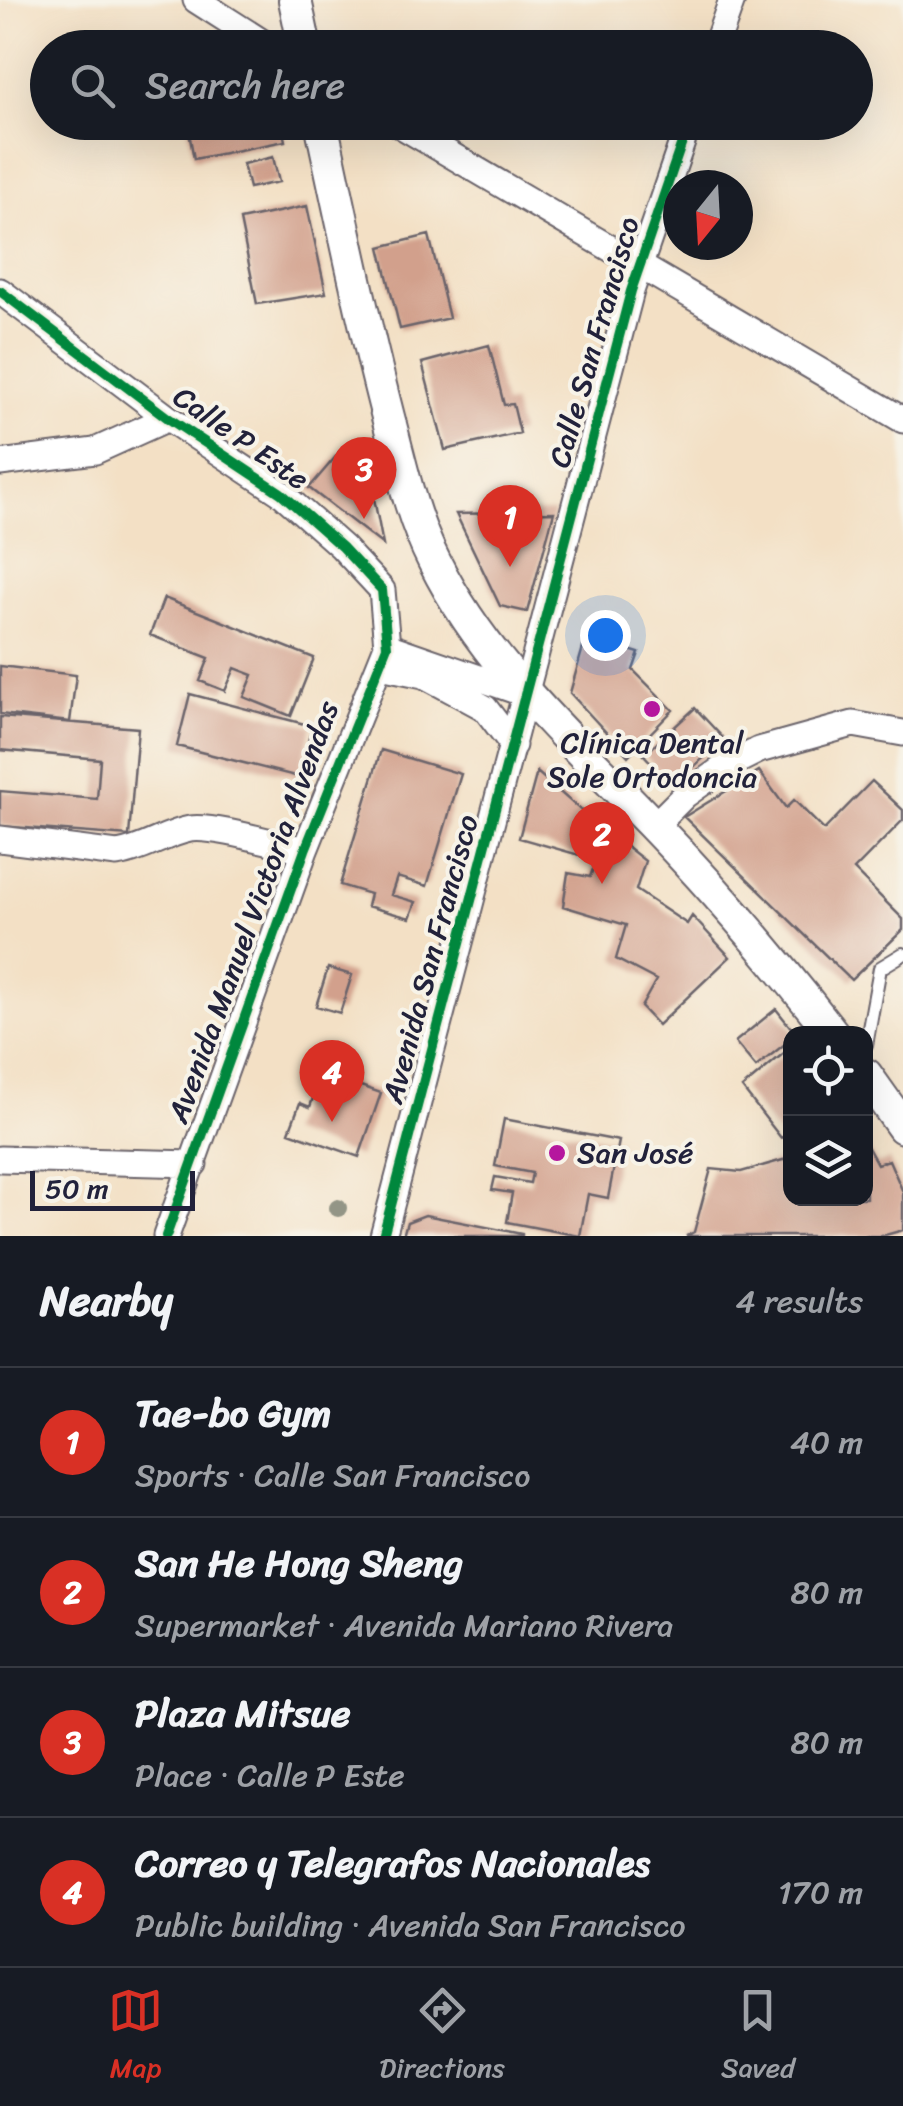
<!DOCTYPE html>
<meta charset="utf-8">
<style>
:root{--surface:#171b24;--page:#242831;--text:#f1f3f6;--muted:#9ea1a6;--line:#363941;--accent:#d93025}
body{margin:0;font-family:Sriracha,sans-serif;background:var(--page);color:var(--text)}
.controls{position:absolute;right:30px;bottom:30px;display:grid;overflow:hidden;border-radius:20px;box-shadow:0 10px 40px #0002}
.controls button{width:90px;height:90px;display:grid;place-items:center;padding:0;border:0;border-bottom:2px solid var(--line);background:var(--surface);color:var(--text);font:50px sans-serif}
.compass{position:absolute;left:663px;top:170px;width:90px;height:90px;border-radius:50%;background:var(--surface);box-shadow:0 10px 40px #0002;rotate:198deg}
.scale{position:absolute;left:30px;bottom:25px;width:165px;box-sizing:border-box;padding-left:10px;border:5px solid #22223b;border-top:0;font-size:28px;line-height:35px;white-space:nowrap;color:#22223b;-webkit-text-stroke:8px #f7f3e8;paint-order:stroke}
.you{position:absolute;left:605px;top:635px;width:35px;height:35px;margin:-25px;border:8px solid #fff;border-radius:50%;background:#1a73e8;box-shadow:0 0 0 15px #1a73e833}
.badge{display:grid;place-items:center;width:65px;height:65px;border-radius:50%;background:var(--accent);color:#fff;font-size:32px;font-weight:700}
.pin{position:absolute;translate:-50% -82px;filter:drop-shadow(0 2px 5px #0008)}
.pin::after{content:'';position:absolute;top:52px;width:35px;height:30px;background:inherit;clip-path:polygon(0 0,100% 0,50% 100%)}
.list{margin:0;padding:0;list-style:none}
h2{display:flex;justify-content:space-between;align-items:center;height:130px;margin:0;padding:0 40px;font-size:42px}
h2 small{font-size:32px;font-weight:400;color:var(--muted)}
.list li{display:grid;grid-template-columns:65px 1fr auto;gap:30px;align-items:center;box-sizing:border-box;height:150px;padding:0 40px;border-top:2px solid var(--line)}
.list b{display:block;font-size:38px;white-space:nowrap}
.list p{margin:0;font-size:32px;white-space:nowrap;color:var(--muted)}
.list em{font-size:32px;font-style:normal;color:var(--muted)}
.icon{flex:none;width:55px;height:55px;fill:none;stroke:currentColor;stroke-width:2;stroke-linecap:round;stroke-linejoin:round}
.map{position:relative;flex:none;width:903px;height:1236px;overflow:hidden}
.search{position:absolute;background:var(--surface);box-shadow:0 10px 40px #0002;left:30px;right:30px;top:30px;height:110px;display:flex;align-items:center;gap:25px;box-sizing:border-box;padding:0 35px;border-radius:55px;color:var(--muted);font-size:38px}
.sheet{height:730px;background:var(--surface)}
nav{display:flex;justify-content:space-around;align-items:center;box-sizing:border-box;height:140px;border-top:2px solid var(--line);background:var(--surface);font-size:28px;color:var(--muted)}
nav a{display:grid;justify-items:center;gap:5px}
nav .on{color:var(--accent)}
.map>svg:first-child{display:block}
.building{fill:#d2a08c}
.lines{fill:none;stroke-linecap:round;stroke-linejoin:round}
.lane-casing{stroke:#6b646b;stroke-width:16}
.street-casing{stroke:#6b646b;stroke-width:29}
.secondary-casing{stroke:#6b646b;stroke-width:36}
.lane{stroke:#fff;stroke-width:12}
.street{stroke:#fff;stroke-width:25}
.secondary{stroke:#fff;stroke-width:32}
.cycleway-casing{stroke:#f7f3e8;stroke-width:16}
.cycleway{stroke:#00873e;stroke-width:10}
.tree{fill:#939586}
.poi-dot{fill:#b5179e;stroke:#f7f3e8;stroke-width:4}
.labels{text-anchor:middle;stroke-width:8;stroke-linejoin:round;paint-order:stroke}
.street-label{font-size:30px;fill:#22223b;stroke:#f7f3e8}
.poi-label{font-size:30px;fill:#22223b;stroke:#f7f3e8}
</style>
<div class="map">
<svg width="903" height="1236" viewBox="0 0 903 1236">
<rect width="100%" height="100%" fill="#f7f3e8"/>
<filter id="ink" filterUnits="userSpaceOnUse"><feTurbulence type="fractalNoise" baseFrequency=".01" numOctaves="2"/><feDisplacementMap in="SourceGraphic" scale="20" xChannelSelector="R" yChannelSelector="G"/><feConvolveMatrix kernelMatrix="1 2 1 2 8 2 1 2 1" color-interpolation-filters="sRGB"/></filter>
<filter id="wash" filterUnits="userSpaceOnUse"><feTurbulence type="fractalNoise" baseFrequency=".0048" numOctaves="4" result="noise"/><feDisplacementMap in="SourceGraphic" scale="40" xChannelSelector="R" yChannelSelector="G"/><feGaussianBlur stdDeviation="2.25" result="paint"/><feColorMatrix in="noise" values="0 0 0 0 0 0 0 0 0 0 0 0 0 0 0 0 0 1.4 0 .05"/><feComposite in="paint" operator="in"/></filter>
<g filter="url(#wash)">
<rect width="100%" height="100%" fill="#f3e0c5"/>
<g id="blocks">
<path class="building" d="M187,122H281L285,141L194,159Z
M273,157L279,182L249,188L243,164Z
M307,206L326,293L257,304L240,220Z
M429,235L449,318L400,329L380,247Z
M489,345L504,405L513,404L520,433L445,450L422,363Z
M339,453L362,458L373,493L383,545L309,488Z
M554,512L527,612L500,606L456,514Z
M164,598L314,658L291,716L244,697L253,675L235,668L225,691L200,681L209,658L150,635Z
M586,637L639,653L633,670L673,710L628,756L570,693Z
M0,666L76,675L70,722L0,714Z
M190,694L312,726L299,777L177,746Z
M695,708L724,739L673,786L644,755Z
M0,717L138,728L129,836L0,826V791L97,799L100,759L0,750Z
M381,750L461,774L427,886L397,877L391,895L416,902L410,918L367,906L370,894L340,885Z
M759,771L786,808L794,800L824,830L872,781L903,810V820L854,870L903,919V930L851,980L684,817Z
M537,772L602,829L593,859L519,838Z
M607,831L645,861L636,890L687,924L692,916L730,957L658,1025L641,1007L656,980L616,959L626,925L563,906L568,873L590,877Z
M328,968L352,975L340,1013L316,1006Z
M776,1009L796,1034H790V1040L756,1067L735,1042Z
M790,1048V1133L781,1138L742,1088Z
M326,1074L381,1093L359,1157L289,1132L300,1103L310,1107L314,1095L319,1096Z
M504,1119L619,1141L608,1198L588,1194L580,1236L507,1222L512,1193L492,1190L495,1177L530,1183L532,1173L495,1166Z
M866,1144L877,1164L889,1160L903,1192V1230L882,1236H686L694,1232L711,1169L741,1172L790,1158V1198H866Z
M425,1215L522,1234V1236H403L407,1222Z"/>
</g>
</g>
<g filter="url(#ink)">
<use href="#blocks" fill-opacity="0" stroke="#6b646b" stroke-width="2.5"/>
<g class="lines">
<g class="lane-casing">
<path id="lane" d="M866,1045L880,968L903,954"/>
</g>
<g class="street-casing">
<path id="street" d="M196,0L271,48
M715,48L732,0
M395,122L903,420
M0,291L168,418L281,493L342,547L382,590L387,646L305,850L166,1236
M0,463L95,451L168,418
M387,646L525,694
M380,666L424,675L485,708L513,745
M654,826L685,795L723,768L759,750L853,724L903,733
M0,839L117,854C144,850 164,834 190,829C214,825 279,845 305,850
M0,1159L194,1164
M383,1236L631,291L689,122"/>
</g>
<g class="secondary-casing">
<path id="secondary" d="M295,0L305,48
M321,122C342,221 363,320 388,417C401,466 411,516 434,561C485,664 571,740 650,822C715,889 775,960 833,1034
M866,1075L903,1127"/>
</g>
<use href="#lane" class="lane"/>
<use href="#street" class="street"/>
<use href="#secondary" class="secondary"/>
<g class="cycleway-casing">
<path id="cycleway" d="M0,291L168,418L281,493L342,547L382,590L387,646L305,850L166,1236
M383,1236L631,291L689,122"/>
</g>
<use href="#cycleway" class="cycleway"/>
</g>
<circle class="tree" cx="338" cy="1208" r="9"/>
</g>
<g class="poi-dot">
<circle cx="652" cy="709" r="10"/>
<circle cx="557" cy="1153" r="10"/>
</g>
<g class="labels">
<g class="street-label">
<text transform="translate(594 342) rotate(-74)" y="10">Calle San Francisco</text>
<text transform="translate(241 438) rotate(35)" y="10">Calle P Este</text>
<text transform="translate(253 912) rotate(-70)" y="10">Avenida Manuel Victoria Alvendas</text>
<text transform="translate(430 959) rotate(-75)" y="10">Avenida San Francisco</text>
</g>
<g class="poi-label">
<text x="652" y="753">Clínica Dental<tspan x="652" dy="34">Sole Ortodoncia</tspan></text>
<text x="577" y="1163" text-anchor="start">San José</text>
</g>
</g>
</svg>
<div class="controls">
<button><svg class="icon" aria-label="locate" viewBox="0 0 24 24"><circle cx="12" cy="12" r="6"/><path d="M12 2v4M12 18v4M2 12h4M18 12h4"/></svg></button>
<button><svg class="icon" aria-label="layers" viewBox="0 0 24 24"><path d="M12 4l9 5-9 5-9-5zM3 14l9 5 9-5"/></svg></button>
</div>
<svg class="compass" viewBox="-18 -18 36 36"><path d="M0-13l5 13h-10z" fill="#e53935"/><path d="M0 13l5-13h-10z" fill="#9ea1a6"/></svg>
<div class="scale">50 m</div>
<div class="you"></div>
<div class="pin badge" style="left:510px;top:567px">1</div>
<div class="pin badge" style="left:602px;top:884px">2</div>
<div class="pin badge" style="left:364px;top:519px">3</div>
<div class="pin badge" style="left:332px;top:1122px">4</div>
<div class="search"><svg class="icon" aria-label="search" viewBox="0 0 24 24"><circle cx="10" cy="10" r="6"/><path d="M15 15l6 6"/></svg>Search here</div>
</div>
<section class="sheet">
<h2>Nearby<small>4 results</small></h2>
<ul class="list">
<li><span class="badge">1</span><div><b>Tae-bo Gym</b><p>Sports · Calle San Francisco</p></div><em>40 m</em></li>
<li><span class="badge">2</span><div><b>San He Hong Sheng</b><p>Supermarket · Avenida Mariano Rivera</p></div><em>80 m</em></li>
<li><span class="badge">3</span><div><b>Plaza Mitsue</b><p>Place · Calle P Este</p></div><em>80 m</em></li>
<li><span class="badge">4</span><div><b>Correo y Telegrafos Nacionales</b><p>Public building · Avenida San Francisco</p></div><em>170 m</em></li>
</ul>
</section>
<nav>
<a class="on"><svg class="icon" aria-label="map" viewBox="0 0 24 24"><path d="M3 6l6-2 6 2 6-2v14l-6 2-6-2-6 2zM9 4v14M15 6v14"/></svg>Map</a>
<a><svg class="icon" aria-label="directions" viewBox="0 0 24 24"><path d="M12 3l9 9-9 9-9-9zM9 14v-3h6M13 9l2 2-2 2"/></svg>Directions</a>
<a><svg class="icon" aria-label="saved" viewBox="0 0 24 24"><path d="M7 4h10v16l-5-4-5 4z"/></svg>Saved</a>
</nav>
